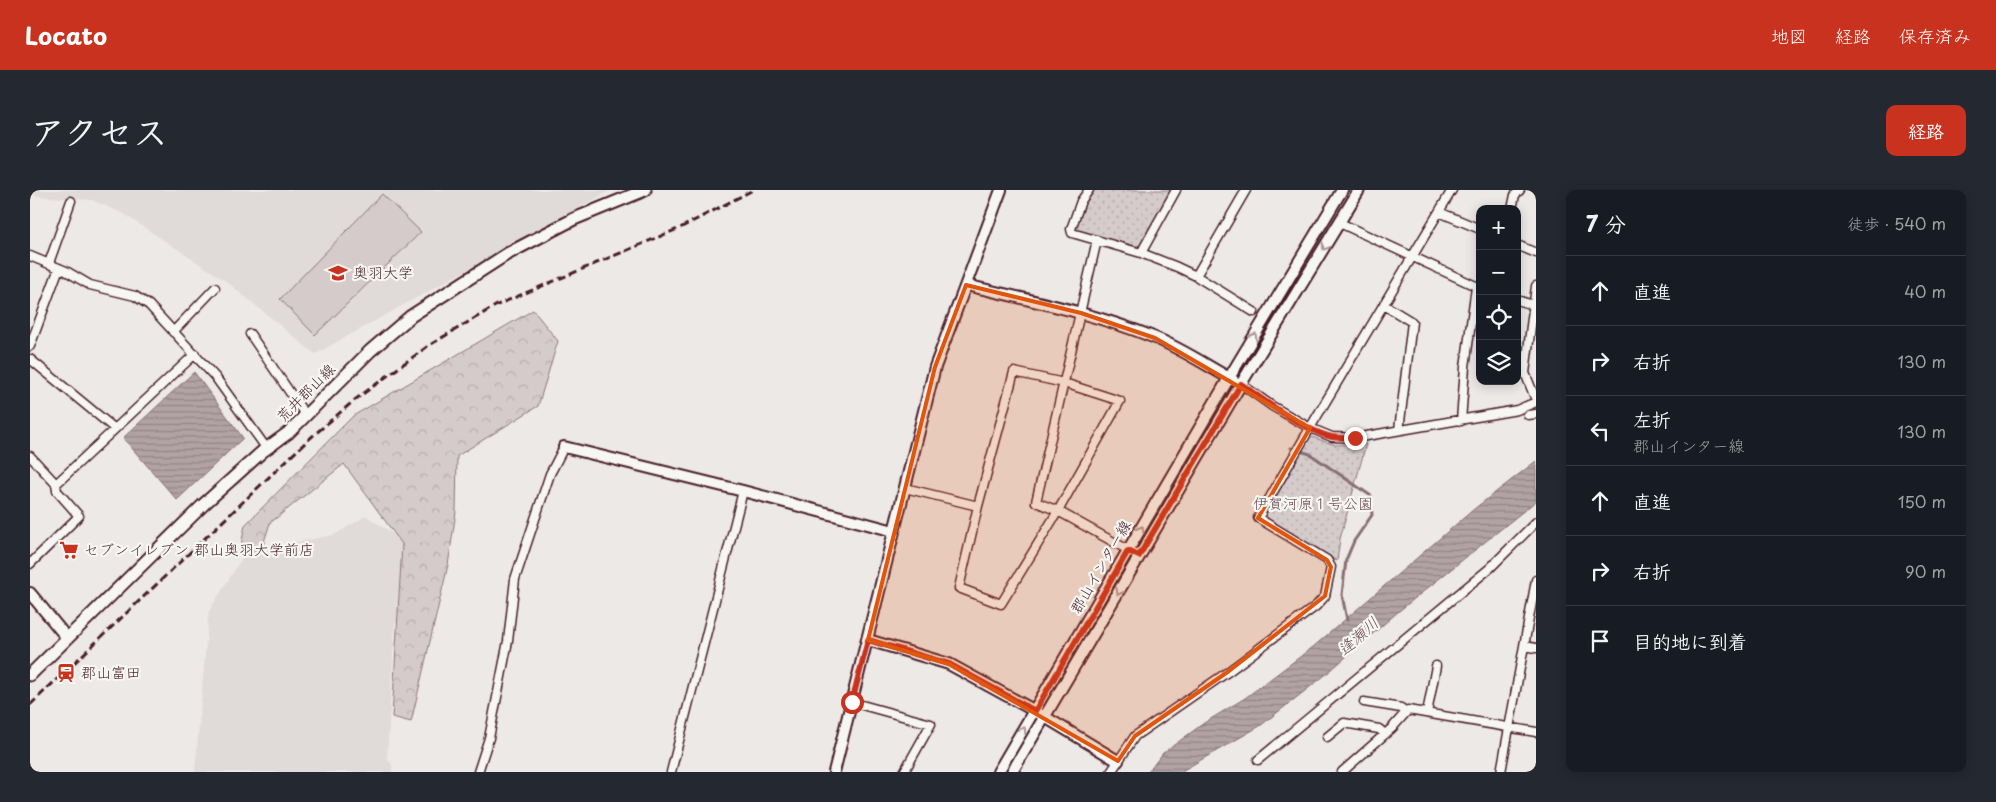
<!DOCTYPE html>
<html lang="ja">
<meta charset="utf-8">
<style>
:root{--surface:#171b24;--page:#242831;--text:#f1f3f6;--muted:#9ea1a6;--line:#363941;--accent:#c8321e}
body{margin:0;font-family:"Playpen Sans","Klee One",sans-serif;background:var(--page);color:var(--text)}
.controls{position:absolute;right:15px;top:15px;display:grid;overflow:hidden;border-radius:10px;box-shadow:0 2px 12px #0003}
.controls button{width:45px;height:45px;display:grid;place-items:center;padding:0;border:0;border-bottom:1px solid var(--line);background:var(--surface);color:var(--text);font:25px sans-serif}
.stop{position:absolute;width:15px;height:15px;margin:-11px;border:4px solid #c8321e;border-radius:50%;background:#fff}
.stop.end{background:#c8321e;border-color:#fff;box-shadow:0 1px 5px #0008}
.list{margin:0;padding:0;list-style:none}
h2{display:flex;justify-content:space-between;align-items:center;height:65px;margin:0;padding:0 20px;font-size:21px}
h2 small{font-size:16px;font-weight:400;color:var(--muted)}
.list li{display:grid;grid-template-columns:32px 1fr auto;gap:15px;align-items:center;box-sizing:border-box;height:70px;padding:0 20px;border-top:1px solid var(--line)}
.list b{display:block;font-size:19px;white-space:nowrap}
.list p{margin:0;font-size:16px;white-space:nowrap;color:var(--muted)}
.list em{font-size:16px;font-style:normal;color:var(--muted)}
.icon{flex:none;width:28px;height:28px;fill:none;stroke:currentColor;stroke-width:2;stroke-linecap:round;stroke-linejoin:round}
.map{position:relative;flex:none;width:1506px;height:582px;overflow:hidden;border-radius:10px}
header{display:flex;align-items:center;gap:30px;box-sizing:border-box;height:70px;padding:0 25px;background:var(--accent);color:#fff}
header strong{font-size:24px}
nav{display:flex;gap:28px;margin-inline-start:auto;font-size:18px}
.intro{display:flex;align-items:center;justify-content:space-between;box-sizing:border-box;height:120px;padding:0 30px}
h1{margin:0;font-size:35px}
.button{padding:12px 22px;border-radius:10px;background:var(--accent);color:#fff;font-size:18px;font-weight:700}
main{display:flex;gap:30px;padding:0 30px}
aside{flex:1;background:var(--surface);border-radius:10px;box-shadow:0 2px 12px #0003}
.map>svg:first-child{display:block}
.built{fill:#e0dad8}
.forest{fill:url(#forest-crowns);stroke:#8f757a}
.park{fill:url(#park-dots);stroke:#8f757a}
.pitch{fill:#d4cbca;stroke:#8f757a}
.water{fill:url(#water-rules);stroke:#886e73}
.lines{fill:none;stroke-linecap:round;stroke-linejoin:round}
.stream{stroke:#886e73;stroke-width:3}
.minor-casing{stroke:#4a1f2b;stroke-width:11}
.tertiary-casing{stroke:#4a1f2b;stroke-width:14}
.secondary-casing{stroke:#4a1f2b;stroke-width:15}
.minor{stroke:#f6f6f2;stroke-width:8}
.tertiary{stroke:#f6f6f2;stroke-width:10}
.secondary{stroke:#f6f6f2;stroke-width:11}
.rail{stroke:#4a1f2b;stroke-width:3;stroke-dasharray:8 4;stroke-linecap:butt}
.oneway{stroke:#a99598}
.route{stroke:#c8321e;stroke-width:6}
.marked{fill:#e0560e;fill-opacity:0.2;stroke:#e0560e;stroke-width:4;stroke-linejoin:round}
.labels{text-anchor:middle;stroke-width:4.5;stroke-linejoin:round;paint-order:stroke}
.poi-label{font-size:15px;fill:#4a1f2b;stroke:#f6f6f2;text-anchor:start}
.street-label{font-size:15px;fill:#4a1f2b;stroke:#f6f6f2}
.park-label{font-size:15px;fill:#6c4a53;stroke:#f6f6f2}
.water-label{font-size:16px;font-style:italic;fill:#6e4d55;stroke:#f6f6f2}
</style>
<header>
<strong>Locato</strong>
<nav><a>地図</a><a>経路</a><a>保存済み</a></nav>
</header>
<div class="intro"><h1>アクセス</h1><a class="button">経路</a></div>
<main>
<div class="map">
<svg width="1506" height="582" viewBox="0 0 1506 582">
<defs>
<pattern id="forest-crowns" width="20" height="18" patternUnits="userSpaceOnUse" patternTransform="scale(1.25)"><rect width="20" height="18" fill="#d4cbca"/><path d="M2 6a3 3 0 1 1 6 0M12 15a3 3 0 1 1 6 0" fill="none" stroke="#b8aeae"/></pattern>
<pattern id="park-dots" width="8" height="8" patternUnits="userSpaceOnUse" patternTransform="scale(1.25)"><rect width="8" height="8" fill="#d4cbca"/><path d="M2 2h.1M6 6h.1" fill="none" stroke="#b8aeae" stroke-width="1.8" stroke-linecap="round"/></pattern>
<pattern id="water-rules" width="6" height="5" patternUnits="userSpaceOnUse" patternTransform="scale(1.25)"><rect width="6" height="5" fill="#b1a2a3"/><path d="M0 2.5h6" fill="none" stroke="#928385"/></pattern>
</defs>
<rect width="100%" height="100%" fill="#ece9e6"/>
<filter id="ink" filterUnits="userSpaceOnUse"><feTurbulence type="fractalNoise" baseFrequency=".02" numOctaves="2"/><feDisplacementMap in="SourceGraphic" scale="10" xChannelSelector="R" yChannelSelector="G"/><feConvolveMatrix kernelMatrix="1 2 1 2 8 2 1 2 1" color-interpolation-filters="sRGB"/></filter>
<g filter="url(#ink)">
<path class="built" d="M2,0H581L285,164L196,91L94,24L62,10L5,6Z
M336,326L376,352L371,433H365L357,568L362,575V582H165L179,421L216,362L304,345Z"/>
<path class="forest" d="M503,120L528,151L508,216L427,266L426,322L418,375L381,532L362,527L372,354L314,274L240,333L231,361H210L215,335L323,226Z"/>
<path class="park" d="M1064,0H1144L1111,55L1106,56L1047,42L1045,37L1055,13Z
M1279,246L1305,255L1336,254L1310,349L1307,371L1232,327Z"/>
<path class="pitch" d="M352,4L391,42L285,145L250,109Z"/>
<path class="water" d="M164,182L213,248L147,310L93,248Z
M1506,271V311L1369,421L1294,486L1230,536L1150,582H1118L1133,563L1174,533L1215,508L1283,457L1444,319Z"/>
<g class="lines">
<path class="stream" d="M1261,258L1280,264L1341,306L1342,325L1324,351L1316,370L1312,405L1317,430"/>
<g class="minor-casing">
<path id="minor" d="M1059,0L1051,11L1041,39L1042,43L1111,63L1146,0
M1422,0L1280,238L1302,247L1325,248L1487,220L1506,212
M1482,19L1485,5L1490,0
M1409,22L1450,39
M1310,33L1450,98
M1067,50L1006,312L1028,321L1109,366
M1487,55L1506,63
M1111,63L1147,77L1166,86L1216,0
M0,66L36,81L60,95L105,106L119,115L186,188L237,259
M19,73L41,11
M1166,86L1224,122
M1506,96L1495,183L1506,210
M1487,110L1503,115
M1354,115L1382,132L1369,240
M143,142L185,98
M220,144L276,226
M0,156L29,78
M0,169L85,239
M984,182L1034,193L1090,211L1028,321L971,414L929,398L948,316Z
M1498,225L1506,224
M1431,231L1435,177L1446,97
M0,266L26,294L27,301L49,326L0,374
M26,294L165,164
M875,298L948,316
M1494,456L1506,458
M821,512L901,534L874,582
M1334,512L1371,518L1376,522
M1397,523L1406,476
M1297,547L1314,533L1349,539L1355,544
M1228,570L1460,378L1506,332
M448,582L459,548L478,451L485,389L520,284L534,257
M641,582L713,301
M1081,582L1105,546L1199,481L1286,416L1295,406L1301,377L1297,370L1228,328L1280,238L1242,216L1211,194
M1312,582L1362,538L1378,520L1506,542
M1471,582L1506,390"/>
</g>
<g class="tertiary-casing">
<path id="tertiary" d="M936,95C999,110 1063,123 1123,147C1151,158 1177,176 1203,190
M534,257L713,301L864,341
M0,403L37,448
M838,450L919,474L1005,521L1088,571
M804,582L905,177L971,0
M968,582L1199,188L1312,0
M982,582L1211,194L1329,0"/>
</g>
<g class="secondary-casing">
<path id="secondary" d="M0,485L174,314L233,261L258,243L340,161L381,126L477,64L544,29L615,0"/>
</g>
<use href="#minor" class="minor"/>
<use href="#tertiary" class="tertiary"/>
<use href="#secondary" class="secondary"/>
<path class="rail" d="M0,515L278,250L326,209L398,156L467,115L650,38L723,0"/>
</g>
<defs><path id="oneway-chevron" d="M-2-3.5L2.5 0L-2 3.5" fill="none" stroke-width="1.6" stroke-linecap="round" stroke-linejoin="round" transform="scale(1.25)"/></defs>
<g class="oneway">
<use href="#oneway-chevron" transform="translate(1295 57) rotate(122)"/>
<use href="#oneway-chevron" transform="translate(1224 146) rotate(-59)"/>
<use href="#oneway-chevron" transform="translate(1111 339) rotate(-60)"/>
<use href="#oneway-chevron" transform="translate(1089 402) rotate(120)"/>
<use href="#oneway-chevron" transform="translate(993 540) rotate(-59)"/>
</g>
</g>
<g class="lines" filter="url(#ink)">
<path class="route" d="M822,512L838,450L919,474L1005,521L1098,361L1109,366L1211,194C1233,210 1275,241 1302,247C1309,248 1317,248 1325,248"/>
</g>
<path class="marked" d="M936,95L1051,123L1125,148L1280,238L1228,328L1297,370L1301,377L1295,406L1199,481L1105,546L1088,571L919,474L838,450L905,177Z"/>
<defs>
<g id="university-bare" transform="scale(1.5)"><path d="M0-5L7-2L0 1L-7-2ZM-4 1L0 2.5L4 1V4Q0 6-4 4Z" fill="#c8321e" stroke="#f6f6f2" stroke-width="2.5" paint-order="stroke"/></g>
<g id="supermarket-bare" transform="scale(1.5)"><path d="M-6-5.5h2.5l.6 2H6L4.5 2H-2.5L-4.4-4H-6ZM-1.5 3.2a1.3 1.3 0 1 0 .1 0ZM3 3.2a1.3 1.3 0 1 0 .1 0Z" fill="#c8321e" stroke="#f6f6f2" stroke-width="2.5" paint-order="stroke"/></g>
<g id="station-bare" transform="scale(1.5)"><path d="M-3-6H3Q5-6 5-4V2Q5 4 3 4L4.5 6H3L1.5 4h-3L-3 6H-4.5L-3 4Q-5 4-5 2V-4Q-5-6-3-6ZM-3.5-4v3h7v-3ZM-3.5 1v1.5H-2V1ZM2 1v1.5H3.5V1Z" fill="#c8321e" stroke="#f6f6f2" stroke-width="2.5" paint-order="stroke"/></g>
</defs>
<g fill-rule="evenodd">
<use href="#university-bare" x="308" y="83"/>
<use href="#supermarket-bare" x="39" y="360"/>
<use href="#station-bare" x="36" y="483"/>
</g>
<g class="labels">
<g class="poi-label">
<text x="323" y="88">奥羽大学</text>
<text x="54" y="365">セブンイレブン 郡山奥羽大学前店</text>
<text x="51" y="488">郡山富田</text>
</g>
<g class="street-label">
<text transform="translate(276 203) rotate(-45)" y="5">荒井郡山線</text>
<text transform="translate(1071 377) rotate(-60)" y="5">郡山インター線</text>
</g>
<g class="park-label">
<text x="1283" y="319">伊賀河原１号公園</text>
</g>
<g class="water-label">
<text transform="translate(1328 446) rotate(-42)" y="6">逢瀬川</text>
</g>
</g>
</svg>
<div class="controls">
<button>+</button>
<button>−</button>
<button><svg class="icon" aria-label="locate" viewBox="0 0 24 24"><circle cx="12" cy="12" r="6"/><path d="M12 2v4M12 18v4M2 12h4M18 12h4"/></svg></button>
<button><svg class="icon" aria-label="layers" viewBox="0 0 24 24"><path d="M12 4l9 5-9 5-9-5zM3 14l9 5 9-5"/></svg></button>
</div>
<div class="stop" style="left:822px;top:512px"></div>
<div class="stop end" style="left:1325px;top:248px"></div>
</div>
<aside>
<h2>7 分<small>徒歩 · 540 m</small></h2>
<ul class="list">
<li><svg class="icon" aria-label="ahead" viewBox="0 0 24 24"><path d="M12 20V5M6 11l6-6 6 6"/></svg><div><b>直進</b></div><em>40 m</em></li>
<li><svg class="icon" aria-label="right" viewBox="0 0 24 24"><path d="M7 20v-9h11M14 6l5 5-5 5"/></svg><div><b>右折</b></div><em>130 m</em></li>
<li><svg class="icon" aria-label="left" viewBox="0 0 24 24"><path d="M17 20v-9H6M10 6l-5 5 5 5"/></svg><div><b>左折</b><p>郡山インター線</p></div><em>130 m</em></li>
<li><svg class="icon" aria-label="ahead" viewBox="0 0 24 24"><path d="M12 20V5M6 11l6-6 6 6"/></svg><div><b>直進</b></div><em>150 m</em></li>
<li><svg class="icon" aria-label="right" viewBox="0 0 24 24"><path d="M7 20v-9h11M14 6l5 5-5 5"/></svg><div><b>右折</b></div><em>90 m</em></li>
<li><svg class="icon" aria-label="arrive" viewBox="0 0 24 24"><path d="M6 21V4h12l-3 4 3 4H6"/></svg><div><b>目的地に到着</b></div></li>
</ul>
</aside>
</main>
